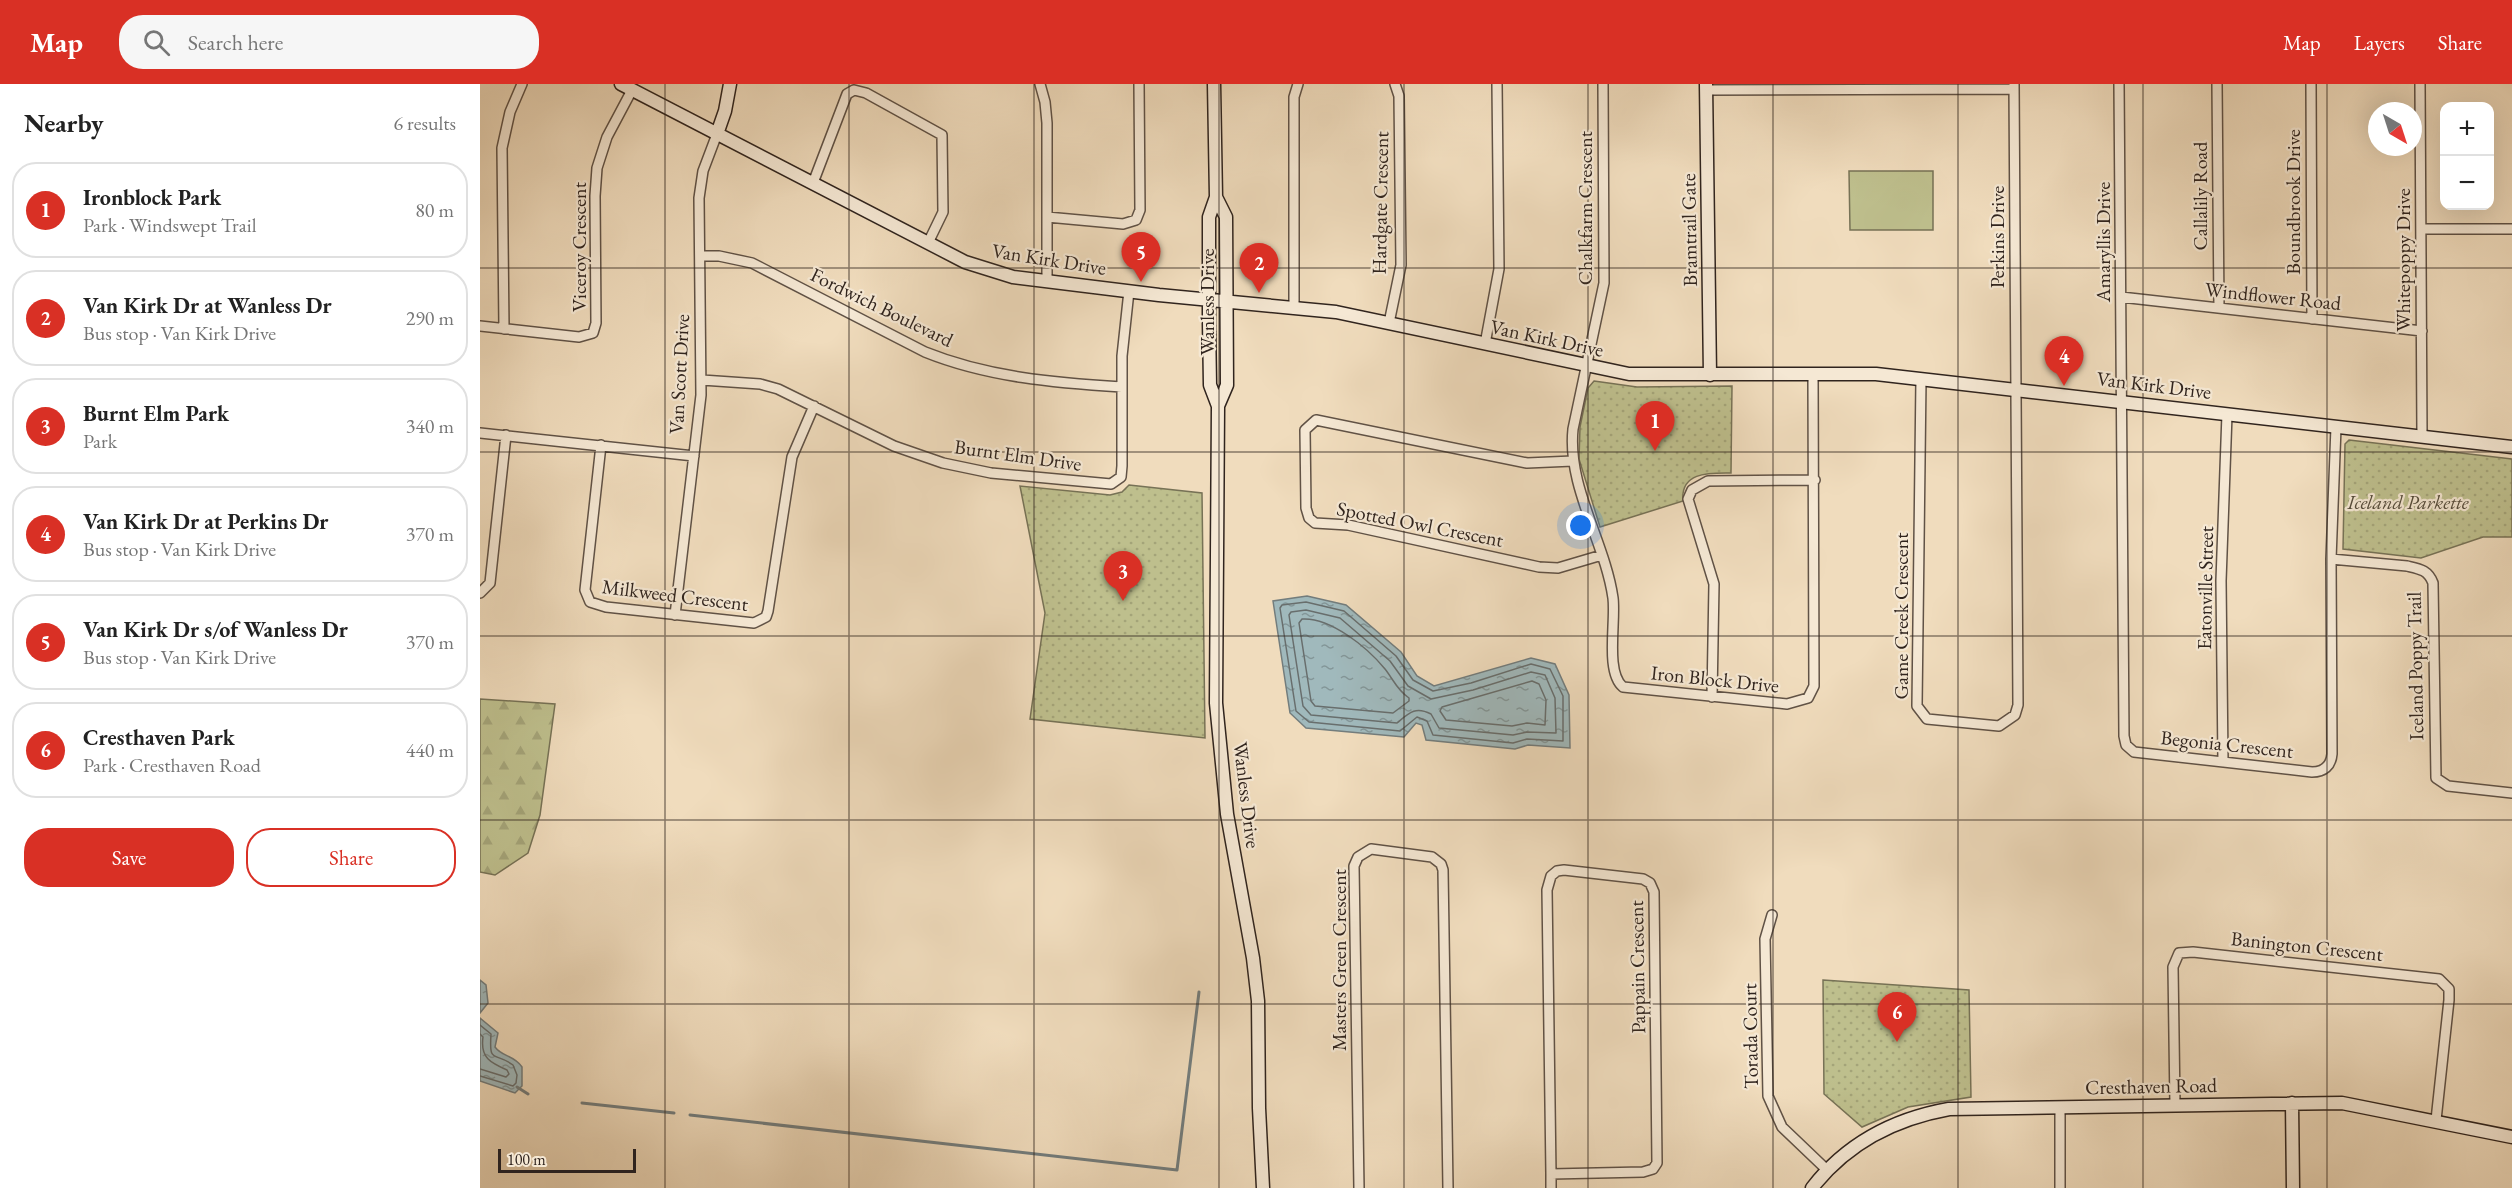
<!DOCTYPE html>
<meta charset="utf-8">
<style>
:root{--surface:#fff;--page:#f6f6f6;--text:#222;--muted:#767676;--line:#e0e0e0;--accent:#d93025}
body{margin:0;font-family:"EB Garamond",serif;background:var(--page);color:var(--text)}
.controls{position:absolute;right:18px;top:18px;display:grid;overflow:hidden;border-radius:12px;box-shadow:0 6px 24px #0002}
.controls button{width:54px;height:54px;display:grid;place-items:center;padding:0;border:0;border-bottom:2px solid var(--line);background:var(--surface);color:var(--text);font:30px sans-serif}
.compass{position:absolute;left:1888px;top:18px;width:54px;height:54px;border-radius:50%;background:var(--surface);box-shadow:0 6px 24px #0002;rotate:141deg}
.scale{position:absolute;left:18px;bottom:15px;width:138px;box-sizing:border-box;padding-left:6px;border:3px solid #30241e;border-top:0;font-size:16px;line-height:21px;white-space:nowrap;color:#30241e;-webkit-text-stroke:4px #f5e8d4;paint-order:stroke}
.you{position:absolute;left:1101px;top:442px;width:21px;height:21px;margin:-15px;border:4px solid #fff;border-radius:50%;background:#1a73e8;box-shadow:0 0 0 9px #1a73e833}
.badge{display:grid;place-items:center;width:39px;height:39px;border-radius:50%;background:var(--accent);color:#fff;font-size:20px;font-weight:700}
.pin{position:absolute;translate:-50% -50px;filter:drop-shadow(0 2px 3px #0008)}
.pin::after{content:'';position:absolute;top:32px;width:21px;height:18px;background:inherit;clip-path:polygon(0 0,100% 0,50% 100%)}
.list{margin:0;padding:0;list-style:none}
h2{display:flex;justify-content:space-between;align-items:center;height:78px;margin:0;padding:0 24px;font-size:26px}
h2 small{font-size:20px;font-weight:400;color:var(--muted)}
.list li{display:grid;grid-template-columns:39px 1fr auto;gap:18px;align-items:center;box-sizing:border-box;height:96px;margin:0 12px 12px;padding:0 12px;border:2px solid var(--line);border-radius:24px}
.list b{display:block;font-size:22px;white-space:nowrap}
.list p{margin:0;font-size:20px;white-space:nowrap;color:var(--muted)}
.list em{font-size:20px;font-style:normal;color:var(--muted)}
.actions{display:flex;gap:12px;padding:18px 24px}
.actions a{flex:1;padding:14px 0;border:2px solid var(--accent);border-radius:24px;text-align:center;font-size:21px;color:var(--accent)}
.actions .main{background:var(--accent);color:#fff}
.icon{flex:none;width:33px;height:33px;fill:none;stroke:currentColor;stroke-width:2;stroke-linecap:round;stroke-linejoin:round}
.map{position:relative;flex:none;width:2032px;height:1104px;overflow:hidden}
header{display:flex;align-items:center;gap:36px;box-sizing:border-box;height:84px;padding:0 30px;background:var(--accent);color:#fff}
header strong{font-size:28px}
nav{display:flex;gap:33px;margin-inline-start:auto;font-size:21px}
.search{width:420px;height:54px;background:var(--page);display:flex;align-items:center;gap:15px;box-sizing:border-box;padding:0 21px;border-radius:24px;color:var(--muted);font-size:22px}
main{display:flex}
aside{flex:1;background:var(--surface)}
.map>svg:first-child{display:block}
.green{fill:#bebf8d;stroke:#777256;stroke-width:1.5}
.forest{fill:url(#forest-firs);stroke:#777256;stroke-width:1.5}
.park{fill:url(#park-dots);stroke:#777256;stroke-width:1.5}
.water{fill:url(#water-ripples);stroke:#737d7d;stroke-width:1.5}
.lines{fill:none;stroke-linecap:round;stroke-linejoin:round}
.shore{stroke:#686e6d;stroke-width:1.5}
.stream{stroke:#737d7d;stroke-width:3}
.street-casing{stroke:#605246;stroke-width:12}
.secondary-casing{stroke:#30241e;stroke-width:15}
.street{stroke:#f5e8d4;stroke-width:9}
.secondary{stroke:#f5e8d4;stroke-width:12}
.grid{fill:none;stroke:#30241e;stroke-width:1.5;stroke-opacity:0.55}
.labels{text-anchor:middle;stroke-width:4.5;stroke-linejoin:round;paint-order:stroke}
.street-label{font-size:20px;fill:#30241e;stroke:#f5e8d4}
.park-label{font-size:20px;font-style:italic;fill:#544b3a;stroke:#f5e8d4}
</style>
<header>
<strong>Map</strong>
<div class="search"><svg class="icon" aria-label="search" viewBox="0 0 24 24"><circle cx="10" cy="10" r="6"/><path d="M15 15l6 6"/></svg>Search here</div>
<nav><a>Map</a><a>Layers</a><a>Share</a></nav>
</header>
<main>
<aside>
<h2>Nearby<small>6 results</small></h2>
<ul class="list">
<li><span class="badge">1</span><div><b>Ironblock Park</b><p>Park · Windswept Trail</p></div><em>80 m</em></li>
<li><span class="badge">2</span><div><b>Van Kirk Dr at Wanless Dr</b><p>Bus stop · Van Kirk Drive</p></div><em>290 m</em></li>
<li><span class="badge">3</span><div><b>Burnt Elm Park</b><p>Park</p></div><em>340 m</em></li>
<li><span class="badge">4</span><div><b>Van Kirk Dr at Perkins Dr</b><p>Bus stop · Van Kirk Drive</p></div><em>370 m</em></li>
<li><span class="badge">5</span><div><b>Van Kirk Dr s/of Wanless Dr</b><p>Bus stop · Van Kirk Drive</p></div><em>370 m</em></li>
<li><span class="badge">6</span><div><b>Cresthaven Park</b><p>Park · Cresthaven Road</p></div><em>440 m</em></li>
</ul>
<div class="actions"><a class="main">Save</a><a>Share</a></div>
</aside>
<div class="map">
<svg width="2032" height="1104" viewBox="0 0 2032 1104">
<defs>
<pattern id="forest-firs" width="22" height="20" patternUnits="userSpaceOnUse" patternTransform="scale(1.5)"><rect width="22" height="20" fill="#bebf8d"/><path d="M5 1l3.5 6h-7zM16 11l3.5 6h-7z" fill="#a4a479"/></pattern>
<pattern id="park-dots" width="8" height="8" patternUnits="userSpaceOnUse" patternTransform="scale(1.5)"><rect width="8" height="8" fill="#bebf8d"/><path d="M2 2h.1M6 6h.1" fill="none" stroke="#a4a479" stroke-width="1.8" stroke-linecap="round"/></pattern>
<pattern id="water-ripples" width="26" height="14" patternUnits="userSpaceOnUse" patternTransform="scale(1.5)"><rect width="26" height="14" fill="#a0b9bc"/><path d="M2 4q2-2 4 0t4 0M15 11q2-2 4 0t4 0" fill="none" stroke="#839698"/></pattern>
</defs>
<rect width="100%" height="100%" fill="#f0dcbd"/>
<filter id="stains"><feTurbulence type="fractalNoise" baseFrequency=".00333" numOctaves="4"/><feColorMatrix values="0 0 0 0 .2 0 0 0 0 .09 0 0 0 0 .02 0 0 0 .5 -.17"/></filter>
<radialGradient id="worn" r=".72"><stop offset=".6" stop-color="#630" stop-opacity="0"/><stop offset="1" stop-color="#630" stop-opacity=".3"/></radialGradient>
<path class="green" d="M1369,87H1453V146H1370Z"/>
<path class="forest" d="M0,615L75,620L60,731L48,769L15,791L0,788Z"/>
<path class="park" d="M1114,297L1157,303L1252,302L1251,389C1231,389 1200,387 1203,417L1120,443L1099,375L1100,343L1108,304Z
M1869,356L2032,375V453H2003L1941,474L1863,465L1865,360Z
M649,401L722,409L725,654L550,635L565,529L540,402L630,411L642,408Z
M1343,896L1489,906L1491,1013L1428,1023L1382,1043L1344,1010Z"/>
<path class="water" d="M827,512L866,521L921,568L937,592L954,602L1051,574L1075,580L1089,611L1090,664L1048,661L1035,665L946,656L942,641L936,639L924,653L826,644L810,629L793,517Z
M0,896L6,901L8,919L0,929Z
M0,934L18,949L15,963C22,973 34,971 42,983V1002L35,1009L0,997Z"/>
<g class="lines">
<path class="shore" d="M826,518L864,527L916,572L933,596L953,607L991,599L1051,580L1070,585L1083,612V657L1047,655L1033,659L953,651L947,637L937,633L920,647L829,638L816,627L800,524L802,521Z
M826,526L860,534L910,577L928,602L951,615L993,606L1051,588L1065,591L1075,614L1076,649L1047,648L1033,651L959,644L951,630C935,622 929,629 917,639L831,631L823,622L809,531L811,528Z
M822,535C850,533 887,563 905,585C913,595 917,606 929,614V617L913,629L835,622L831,617L819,539Z
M1052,597L1059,600L1066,616L1065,641L1047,639L1032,642L966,636L960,627L962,623Z
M0,941L11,950C9,981 14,967 33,981L37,991L36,999L33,1002L0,992
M0,950L3,953C0,974 11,979 27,986L29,990L26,993L0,985"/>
<path class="stream" d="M37,1003L48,1010
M102,1019L194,1029
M210,1031L697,1086L719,908"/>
<g class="street-casing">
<path id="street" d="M560,0L565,18L567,39V196
M1123,0L1124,199L1093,345C1087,403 1125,458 1133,514C1136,538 1125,588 1143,603L1307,620L1328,614L1334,602L1333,291
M1639,0L1644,652L1646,661L1654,668L1832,688C1844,688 1851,682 1852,670L1851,475L1856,343
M1737,0L1739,224
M1831,0L1832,235
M1940,0L1942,352
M1227,6L1534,5
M333,99L367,10L374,6L386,9L462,51L463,128L448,159
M567,133L643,140L656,136L660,126L659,0
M1941,145H2032
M222,172H239L272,179L445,268C507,293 575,299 642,303
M1641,213L1942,247
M814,225V13L818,0
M909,239L921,181L919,12L915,0
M0,242L99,253L113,249L116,239L115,112L117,84L127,53L152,6
M24,245L22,64L30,28L42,0
M1005,260L1019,185L1017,0
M1441,295L1437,622L1447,635L1519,642L1535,631L1538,621L1534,0
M222,296L280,300L298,305L414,362L463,379L511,389L631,400L641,393L642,382V272L649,207
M0,349L214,372
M121,361L105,506L110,518L126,523L274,539L286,533L288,527L312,373L334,322
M1093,377L1047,379L836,336L825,346L826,424L829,434L835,439L868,441L1059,483L1078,484L1122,471
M1851,475L1927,482C1940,485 1948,486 1953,499L1956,694L1968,702L2032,709
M0,509L10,499L26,351
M195,531L221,311L219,114L223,87L237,50
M1232,613L1234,500L1208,415L1212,406L1228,397L1335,396
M1743,678L1741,497L1747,330
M1292,831L1285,855L1288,1012L1302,1043L1347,1086
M1695,1021L1693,883L1699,869L1713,868L1959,895L1969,905V916L1956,1036
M1580,1023V1104
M1071,1090L1163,1088L1173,1085L1177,1079L1174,808L1170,799L1163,795L1084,786L1077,787L1071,792L1067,806L1071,1090V1104
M879,1104L874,782L878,773L891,765L952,773L961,780L963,786L968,1104"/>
</g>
<g class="secondary-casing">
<path id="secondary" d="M141,0L485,178L533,193L679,211L856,228L1149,290H1396L2032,363
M734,0L736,113L729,133V238L730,301L738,322L736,619L747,730L773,874L778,917L779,1024L783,1104
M1226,0L1230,291
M237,50L245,27L250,0
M736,113L746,133L747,301L738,322
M1812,1019L1813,1104
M1332,1104C1367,1059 1413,1035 1469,1025L1862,1019L2032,1053"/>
</g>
<use href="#street" class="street"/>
<use href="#secondary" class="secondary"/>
</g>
<path class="grid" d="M185,0V1104M369,0V1104M554,0V1104M739,0V1104M924,0V1104M1108,0V1104M1293,0V1104M1478,0V1104M1663,0V1104M1847,0V1104M0,184H2032M0,368H2032M0,552H2032M0,736H2032M0,920H2032"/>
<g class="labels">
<g class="street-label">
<text transform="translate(1720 112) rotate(-90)" y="7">Callalily Road</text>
<text transform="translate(1813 118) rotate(-90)" y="7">Boundbrook Drive</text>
<text transform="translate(900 119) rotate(-89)" y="7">Hardgate Crescent</text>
<text transform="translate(1105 124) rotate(-90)" y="7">Chalkfarm Crescent</text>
<text transform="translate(1209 146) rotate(-91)" y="7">Bramtrail Gate</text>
<text transform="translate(1517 153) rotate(-90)" y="7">Perkins Drive</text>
<text transform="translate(1623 158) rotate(-90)" y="7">Amaryllis Drive</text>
<text transform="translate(99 163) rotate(-90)" y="7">Viceroy Crescent</text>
<text transform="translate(569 175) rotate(9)" y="7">Van Kirk Drive</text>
<text transform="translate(1923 176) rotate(-90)" y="7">Whitepoppy Drive</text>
<text transform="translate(1793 212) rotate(6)" y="7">Windflower Road</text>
<text transform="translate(727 218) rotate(-90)" y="7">Wanless Drive</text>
<text transform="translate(402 223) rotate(26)" y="7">Fordwich Boulevard</text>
<text transform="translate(1067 254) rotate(12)" y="7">Van Kirk Drive</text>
<text transform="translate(199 290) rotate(-87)" y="7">Van Scott Drive</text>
<text transform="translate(1674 301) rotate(7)" y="7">Van Kirk Drive</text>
<text transform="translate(538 371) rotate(8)" y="7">Burnt Elm Drive</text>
<text transform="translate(940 440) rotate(11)" y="7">Spotted Owl Crescent</text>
<text transform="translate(1725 504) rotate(-89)" y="7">Eatonville Street</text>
<text transform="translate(195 511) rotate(7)" y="7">Milkweed Crescent</text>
<text transform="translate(1421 532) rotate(-90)" y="7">Game Creek Crescent</text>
<text transform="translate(1935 582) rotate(-91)" y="7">Iceland Poppy Trail</text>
<text transform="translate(1235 595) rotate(6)" y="7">Iron Block Drive</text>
<text transform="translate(1747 660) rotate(6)" y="7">Begonia Crescent</text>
<text transform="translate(767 711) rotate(83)" y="7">Wanless Drive</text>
<text transform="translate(1827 862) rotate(6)" y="7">Banington Crescent</text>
<text transform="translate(859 876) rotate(-90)" y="7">Masters Green Crescent</text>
<text transform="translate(1157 883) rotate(-91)" y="7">Pappain Crescent</text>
<text transform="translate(1270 952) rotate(-91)" y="7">Torada Court</text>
<text transform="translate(1671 1002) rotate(-1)" y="7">Cresthaven Road</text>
</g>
<g class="park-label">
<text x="1928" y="425">Iceland Parkette</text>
</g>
</g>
<rect width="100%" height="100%" filter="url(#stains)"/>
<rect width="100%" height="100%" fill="url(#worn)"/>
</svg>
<div class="controls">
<button>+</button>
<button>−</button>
</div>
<svg class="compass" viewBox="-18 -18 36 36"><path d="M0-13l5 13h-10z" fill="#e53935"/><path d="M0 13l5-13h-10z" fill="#767676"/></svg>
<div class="scale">100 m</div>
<div class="you"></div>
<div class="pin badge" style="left:1175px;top:367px">1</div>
<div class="pin badge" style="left:779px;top:209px">2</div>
<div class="pin badge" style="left:643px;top:517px">3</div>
<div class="pin badge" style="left:1584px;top:302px">4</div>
<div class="pin badge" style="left:661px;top:198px">5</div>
<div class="pin badge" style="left:1417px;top:958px">6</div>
</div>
</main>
